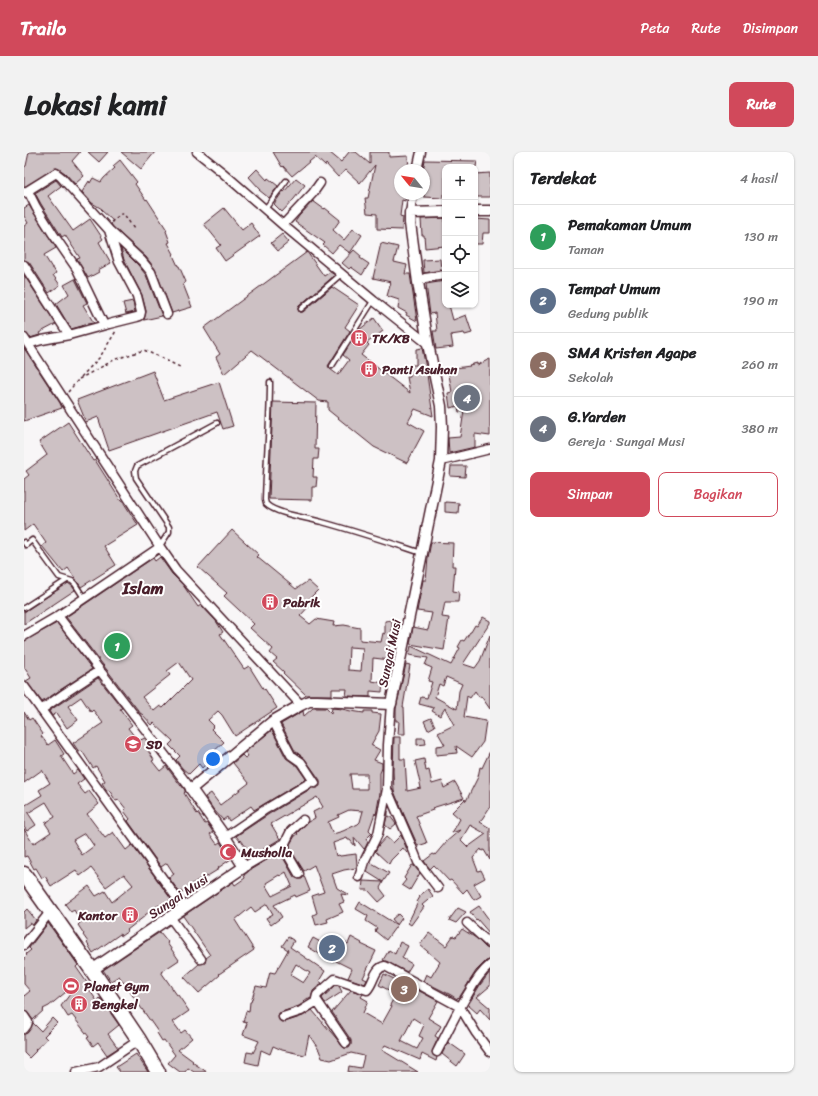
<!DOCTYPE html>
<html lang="id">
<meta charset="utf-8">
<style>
:root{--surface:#fff;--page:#f2f2f2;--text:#202124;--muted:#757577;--line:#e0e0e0;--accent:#d1495b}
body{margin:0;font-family:Sriracha,sans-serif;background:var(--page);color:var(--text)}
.controls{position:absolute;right:12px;top:12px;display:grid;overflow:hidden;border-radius:8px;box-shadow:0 1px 3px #0004}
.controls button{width:36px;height:36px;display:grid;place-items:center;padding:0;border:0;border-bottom:1px solid var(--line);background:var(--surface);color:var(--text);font:20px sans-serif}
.compass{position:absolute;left:370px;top:12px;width:36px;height:36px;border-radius:50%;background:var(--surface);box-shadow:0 1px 3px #0004;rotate:300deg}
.you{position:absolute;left:189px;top:607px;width:14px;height:14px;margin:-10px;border:3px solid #fff;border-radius:50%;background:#1a73e8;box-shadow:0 0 0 6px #1a73e833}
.badge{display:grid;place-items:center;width:26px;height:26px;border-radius:50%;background:var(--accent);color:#fff;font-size:13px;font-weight:700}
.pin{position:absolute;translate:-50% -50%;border:2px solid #fff;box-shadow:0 1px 4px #0006}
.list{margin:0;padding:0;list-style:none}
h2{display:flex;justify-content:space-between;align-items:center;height:52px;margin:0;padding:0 16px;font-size:17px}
h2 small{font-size:13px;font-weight:400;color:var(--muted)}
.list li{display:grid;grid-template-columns:26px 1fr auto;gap:12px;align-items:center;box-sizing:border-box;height:64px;padding:0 16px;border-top:1px solid var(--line)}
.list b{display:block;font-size:15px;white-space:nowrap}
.list p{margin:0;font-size:13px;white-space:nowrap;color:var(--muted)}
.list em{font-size:13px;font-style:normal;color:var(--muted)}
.actions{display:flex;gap:8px;padding:12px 16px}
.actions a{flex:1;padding:9px 0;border:1px solid var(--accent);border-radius:8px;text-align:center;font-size:14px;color:var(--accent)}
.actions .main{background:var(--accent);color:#fff}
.icon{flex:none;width:22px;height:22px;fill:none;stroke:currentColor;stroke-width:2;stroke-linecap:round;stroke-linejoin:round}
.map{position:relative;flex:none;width:466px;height:920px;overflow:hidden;border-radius:8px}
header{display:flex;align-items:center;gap:24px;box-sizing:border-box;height:56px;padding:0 20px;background:var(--accent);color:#fff}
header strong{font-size:19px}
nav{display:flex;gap:22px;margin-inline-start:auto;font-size:14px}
.intro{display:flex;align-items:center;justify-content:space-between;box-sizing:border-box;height:96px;padding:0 24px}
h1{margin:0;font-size:28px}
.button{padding:10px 18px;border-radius:8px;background:var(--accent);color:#fff;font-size:14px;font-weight:700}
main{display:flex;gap:24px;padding:0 24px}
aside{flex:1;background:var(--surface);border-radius:8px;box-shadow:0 1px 3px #0004}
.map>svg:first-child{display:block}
.building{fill:#cdc1c4;stroke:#4a1f2b;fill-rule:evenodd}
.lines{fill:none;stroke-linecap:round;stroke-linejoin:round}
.service-casing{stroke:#4a1f2b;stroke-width:7}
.minor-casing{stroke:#4a1f2b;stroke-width:11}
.tertiary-casing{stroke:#4a1f2b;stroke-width:13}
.trunk-casing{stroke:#4a1f2b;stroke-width:17}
.path{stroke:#4a1f2b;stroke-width:1.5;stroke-dasharray:3 3;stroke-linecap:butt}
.service{stroke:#fff;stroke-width:4}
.minor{stroke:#fff;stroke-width:8}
.tertiary{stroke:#fff;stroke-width:10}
.trunk{stroke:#fff;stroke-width:14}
.labels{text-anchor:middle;stroke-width:4;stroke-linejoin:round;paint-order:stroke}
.poi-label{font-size:13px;font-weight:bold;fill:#4a1f2b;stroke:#fff;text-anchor:start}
.street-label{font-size:13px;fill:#4a1f2b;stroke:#fff}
.district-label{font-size:17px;font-weight:bold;fill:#4a1f2b;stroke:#fff}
</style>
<header>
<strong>Trailo</strong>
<nav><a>Peta</a><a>Rute</a><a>Disimpan</a></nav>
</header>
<div class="intro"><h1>Lokasi kami</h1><a class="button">Rute</a></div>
<main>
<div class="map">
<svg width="466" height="920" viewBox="0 0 466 920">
<rect width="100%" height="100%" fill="#f8f6f7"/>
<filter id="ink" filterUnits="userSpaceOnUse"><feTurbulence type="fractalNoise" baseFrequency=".025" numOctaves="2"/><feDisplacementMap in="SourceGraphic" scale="8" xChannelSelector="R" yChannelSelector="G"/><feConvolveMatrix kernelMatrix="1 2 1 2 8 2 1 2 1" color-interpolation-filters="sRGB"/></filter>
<g filter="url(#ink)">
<path class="building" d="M5,0H56L48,9L60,24L51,32L41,21L35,17L32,16L0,35V15L2,14Z
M64,0H84L75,10Z
M97,0H131L117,17Z
M249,0H305L317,10L325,0H332L346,12V0H365V5L384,4L385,18H376V42H382L381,49L378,48L376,64L379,65L378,78L353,77V62L343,61L341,46H344L351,13L336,31L322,18L314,25L302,12L301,14L291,5L268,24L259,14L258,15Z
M96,8L113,30L111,32L122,48L123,47L143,78L142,79L146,90L144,91L150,102L149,103L154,114H155L162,130L159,132L168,155L148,161L131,117L122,105L89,75L87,72L89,69L77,58L78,57L68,51L58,40L65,29L66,31L69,26L77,30L80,26L91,16L89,14Z
M401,8L453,9L452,15H421V42H419V46L400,45V18H399Z
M233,17L243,28L244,26L254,34L245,46L235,38L236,37L225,25Z
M466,21V45H451V22Z
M272,26L281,33L270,47L258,60L250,52L259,39L260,40Z
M32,28L37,34L24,44L49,79L66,67L79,87L75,90L87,111L74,118L75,120L64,126L53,107L56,106L41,83L38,85L17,52L11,41Z
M289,49L300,57L301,56L316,68L309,78L320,88L329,77L338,83L326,101L315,93L308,101L299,93L301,91L271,70L275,64Z
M5,53L32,96L20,103L28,116H29L32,121L29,123L36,133L25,141L5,110L0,108V74L4,71L0,64V56Z
M200,56L218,78L227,71L236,84L201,109L192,96L197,93L180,72Z
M421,66V94L401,96L400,83H398L397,67Z
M451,67L466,68V81H459L458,92H451Z
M258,82L265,90L254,99L247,91Z
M357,91L374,95L370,110L383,113L381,122H386L393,169L382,163L383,161L374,156L375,148L363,144L367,130L349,126Z
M97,96L114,113L122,123L138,164L120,168L122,159L118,143L100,108Z
M330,98L337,104L336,106L345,112L338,123L327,115L325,117L318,111Z
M283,100L300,124L306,120L311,123L275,154L274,157L275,160H279L308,135L335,153L321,175L326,179L304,214L306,217L314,223L325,208L319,203L335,178L350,166L359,179L343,191L345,193L337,203L386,241L383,225H386L387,213H392V197L398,196L402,216L409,264L391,257L384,270L400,279L383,311L350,295L304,258V250L295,249L228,198L200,222L192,205L196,202L180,176Z
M416,107L417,118L400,121L399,108Z
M0,123L32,172L15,181L16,183L6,186L0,180Z
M51,127L63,151L59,153L70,171L63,172L62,171L58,174L47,177L32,152L45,142L40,133Z
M421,129V153H425L429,168L442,163L448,181L441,183L440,181L427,183L429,195L412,197L409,179H413L411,161L406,162L402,132Z
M109,149L111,160L102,162L99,151Z
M0,196L36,251L38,256L0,269Z
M466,207V284L451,282V295L425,301L424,286L436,285L440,259L435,260L434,254L426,256L424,241L428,240L424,217L446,214L445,213L453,211V213Z
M129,219L140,248L195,230L209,274L199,277L193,260L85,298L74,265L62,270L53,248Z
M249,250L292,251L291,297H295L294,307H290L289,325H293L292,335H288V348L245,347Z
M44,270L69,309L71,308L97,349L98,348L114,373L80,394L92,413L57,435L44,416L39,420L18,394L22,391L9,372L0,379V327L5,323L2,319L23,303L15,290Z
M427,314H442L441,325L426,324Z
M421,350L435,351L434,361L421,360Z
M208,378L235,403L233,405L272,437L284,429L294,438L283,449L287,452L276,464L286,472L292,467L310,470L309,474L320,473L336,476V488L357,490L359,481L361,482V469L368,468V482L364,499H367L366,508L349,506L348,529L359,531L358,540L346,539V545L322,544L323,537H308V543H282L259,521L260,520L249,510L253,507L246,501L249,497L226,476L230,472L200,444L203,441L174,415ZM325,495L339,496L337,519L324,518Z
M407,390L429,391L428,414H431L429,439L435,440L434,450H421L418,465L425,466L420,498L386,492L389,475L404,478L408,461L393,459L399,428H402L404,406Z
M136,405L148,422L159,433L174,455L177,453L192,469L199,480L196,482L220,517L225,514L240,538L241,537L253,556L211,584L198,563L194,559L184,568L190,574L187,577L200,590L188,601L191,604L178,616L175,612L165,622L158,616L152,608L156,604L145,593L149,589L130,571L128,573L118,562H117L42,465L129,406L131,409ZM155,510L167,528L139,556L136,554L130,559L118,545L146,523L143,519Z
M44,431L48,434L51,438L0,472V460Z
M459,465L466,469V471L439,512L451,516L456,509L466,483V557L457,544L455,545L451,539L446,546L443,544L440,565L462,569L459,590L448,605L432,594L433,601L412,603V594L421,593L414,581L430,573L421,556L416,564L408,559L410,556L395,552L397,545L403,546L408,530L404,529L408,516L401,513L404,506L385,503L387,494L427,513L436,496L434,495L438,488L440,489L446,480H447L451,473L453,474ZM422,525L438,532L435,539L433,557L411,545L415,532L419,534Z
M33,471L68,517L18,550L2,529L7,526L0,515V489Z
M382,512L386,513L379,555H380L381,582H374L375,569H372V556Z
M74,526L98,556L96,557L108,573L104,576L114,589L121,586L127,595L123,597L130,608L128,609L136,619L142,614L157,634V633L161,638V640L160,641L173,662L174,661L181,672L183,671L189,680L186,682L193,692L196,690L207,707L194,716L195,717L177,728L176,727L165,734L166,736L158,741L157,739L156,741L145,726L150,722L143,711L137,715L104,669L106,667L100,659L102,657L95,648L92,649L85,638L83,639L78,631L81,629L72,614L69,616L58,599L55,600L49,591L79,571L69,558L67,560L57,545L44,554L54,568L43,576L33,561L28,564L25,559Z
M289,556H302L307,561L308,556L318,557L327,559L340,561V559H348V561L357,562L355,579L347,593L356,598L350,608L358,611V616L356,621V641L352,663L351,661L345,678L348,681L342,687L344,690L341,696L340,697L330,685L331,694L326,688H324L323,686L309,691L312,704L315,703L316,704L332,702L333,713L332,716L320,718L308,722L313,736L325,743L317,742L320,750L315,752L319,760L303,767L304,770L292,773L289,763L293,761L288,744L300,740L290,713L280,719L266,697V692L271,684L274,682L273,681L284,670L291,666L289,660L299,655L293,645L247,672L256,687L228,704L217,688L216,689L212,684L245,662L288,636H292L296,634V628L281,607L271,599L257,572L279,559L280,564ZM326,622H343V637H328ZM325,658L339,659L336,670L334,672L319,679L309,682L304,670L315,665L314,663Z
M0,560L5,568L8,566L19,582L17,584L24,593L31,588L40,602L37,604L49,622L54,618L60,627L53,632L61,642L65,639L75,652L63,662L81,686L89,680L102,698L108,693L147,747L138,756L135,753L121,763V764L103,778L104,779L97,784L96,782L69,801L63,791L64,790L59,783L60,782L54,773L57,770L50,758L47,760L41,752L65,734L72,744L81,739L88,750L109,733L100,722L82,735L67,716L56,724L52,718L27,734L21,724L18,726L12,716L10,717L3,704L0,705V677L9,692L27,680L21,671L31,665L22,650L4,661L12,673L3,679L0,675V654L18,643L15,638L26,631L18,618L0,631ZM61,681L70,694L58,703L49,688Z
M407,566L411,574L404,578L400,569Z
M248,578L262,606L273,614L282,627L230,658L227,654L205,669L203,665L199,668L189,657L181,645L187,641L196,653L225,631L209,611L218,603L221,606L224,604L221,600Z
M370,585H376V607H381L383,639L397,636L391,609L400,607L402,619L405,618L408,632L418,629L420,636L431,630L440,646L408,656L409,658L392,664L403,691L394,694L377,656L375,649H374L370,639L369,619Z
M393,586H401L402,592L393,593Z
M466,599V655L456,670L466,676V708L460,698L458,699L457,697L449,706L454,719L457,718L461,726L450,732L457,744L450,748L443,737L439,741L427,728L425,729L410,713L406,717L400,709L409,702L411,703L422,690L436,678L428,681L436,667L428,660L441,647L442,649L454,625L456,615L458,616ZM446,673L462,682L444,695L437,688Z
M364,659V665L366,664L372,672L366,677L361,673Z
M377,683L384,700L383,701L379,696L367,708L365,712L351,699L354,694L362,685L369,691Z
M256,700L270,725L275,727H278L280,724L286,739L272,745L271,743L250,753L258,765L247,773L242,766L249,762L243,752L231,760L227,755L211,768L230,798L195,822L196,823L175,841L160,825L175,812L181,811L182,806L186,803L159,764L209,730L211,733L221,726L220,723L226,718ZM262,720L268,734L248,744L242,734L243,733L242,731L255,723L256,724Z
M346,710L365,721L359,730L343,720Z
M388,713L390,714L396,721L386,738L378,733L382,728L380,726Z
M339,729L359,730L356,736L362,744L355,750L344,738H338Z
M404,737L409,744L398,753L400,755L387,773L384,771L394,750H393L396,745L395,744Z
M336,750L373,773L362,788L351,779L353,776L342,769L344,764L332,757Z
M455,754L466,769V782L453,767L452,768L446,760Z
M434,756L442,760L432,771L425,768Z
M3,757L12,768L9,773L6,771L0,776V760Z
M374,762L378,766L373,773L368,767Z
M24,771L54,813L52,815L66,835L64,836L73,849L76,846L95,873L84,882L94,896L83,903L74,890L69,894L63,886L65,885L48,863L44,865L37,854L50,837L48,835L25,854L19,857L20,858L9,868L4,861L0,859V844L6,839L0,832V806L3,803L2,802L7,798L5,796Z
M438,777L452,786L462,796L466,797V808L462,809L452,819L435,846L434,845L433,847L427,843L399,829L402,822L407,825L416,810L396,793L405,781L422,794L429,784L432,785Z
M136,780L144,790L143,791L155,808L137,820L153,843H154L165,859L149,870L157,881L161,878L168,886L154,898L169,909L168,910L183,920H170L164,916L161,920H156L144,911L151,903L140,888L138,889L133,881L134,880L95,824L87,829L79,818Z
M308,783L324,792L327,785L338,791L337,792L352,799L339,826L343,828L341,832L324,826L328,817L310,808L309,810L284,795L289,786L302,793Z
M264,785L269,788V789H270L266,795L301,819L295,829L298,831L289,839L287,847H286L284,846L280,849L281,850L275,854L255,861L254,864L256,869L261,870L279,864L288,858L312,886L318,894L320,896H325L327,893V888L308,860L327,838L339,842L337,845L344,849L339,861L358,872L368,854L366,853L372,842L355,833L360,822L374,829L375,828L414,849L404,866L417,874L411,884L414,886L408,900L409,903L413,905L412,909L398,902L396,908L361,893L358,898L394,920H324L325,914L337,916L340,904L327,901L307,908L298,906L295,898L285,883L281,903L258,898L249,894L246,902L237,898L234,913L221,910L223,900L229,901L235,889L219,883L223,871L219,870L222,859L225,860L226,850H227L232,834L242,836L246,820L251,821L264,798L258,794ZM272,812L286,821L279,831L266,823ZM389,866L400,873L395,884L399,886L393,897L377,889Z
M376,790L384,794L378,806L388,812L383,820L359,808L365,798L371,802Z
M466,820V834L453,845L466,856V868L456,857L453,861L444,853L456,833Z
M312,833L315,834L318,840L301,851L298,846Z
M28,866L33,871L20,884L23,887L11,898L12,899L5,906L0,901V882L4,880L9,871L17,879Z
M424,890L441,902L433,914L418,902Z
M112,902L124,920H96L92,915Z"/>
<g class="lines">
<g class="service-casing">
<path id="service" d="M241,57L262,29
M277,157L315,124L314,120
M308,214L349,149
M246,230C246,269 242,309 241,348L242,352C252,362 284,366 298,370C331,379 364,390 398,401
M0,390L2,393L8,388L35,425L48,429L51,432L60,446
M136,394L145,380V375L112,326L111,319L113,314L193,271
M0,456L43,428"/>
</g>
<g class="minor-casing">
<path id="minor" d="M173,0L198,20L259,73L350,149L404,192
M393,18L397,0
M4,39L12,55L29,82L53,117L80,173
M0,41L32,21L37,25L85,78L95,110L113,144L117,160L116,164L113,165L85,172L45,183L18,188L4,192
M386,61L389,42
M259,73L289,41L296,31
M86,79L118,109L127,120L143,162
M0,113L45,183
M394,130L401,126L421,123
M0,186L136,395L152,418L277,553
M417,309L466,297
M34,464L136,395
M0,484L34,464L167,637
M0,534L160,756
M367,552L364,593L363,637L386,690L394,710L414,736
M17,558L41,541L76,518
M249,569L267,603L277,610L291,631
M201,685L242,657L284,632
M261,691V698L275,722
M220,715L261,691L267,679L279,668
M335,725L340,710L354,682L363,637
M146,765L177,807
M443,771L466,792
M0,793L26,760
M0,864L4,870L3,873L0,877
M259,865L277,859L293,849
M322,891L292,847L293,843L311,827L343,838C350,831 350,816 361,814L436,855L452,881L466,900
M413,900C423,881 432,861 444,842C450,831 456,821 466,813
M52,920L75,915L115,888"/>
</g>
<g class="tertiary-casing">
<path id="tertiary" d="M451,59H466
M68,818L220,715L201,685L167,637L249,569L277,553L285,549H293L367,552L417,309L418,275L417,254L404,192L394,130L386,71V61L421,60"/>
</g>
<g class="trunk-casing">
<path id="trunk" d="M0,722L68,818L115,888L134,920"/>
</g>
<path class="path" d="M87,70L97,62H100L110,77
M57,225L76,205L92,179
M55,227L92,207L120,198L156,215
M44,240L54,228"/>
<use href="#service" class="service"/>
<use href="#minor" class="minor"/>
<use href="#tertiary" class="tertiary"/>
<use href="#trunk" class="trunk"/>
</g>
</g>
<defs>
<g id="building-disc" transform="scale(0.9)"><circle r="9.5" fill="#d1495b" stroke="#fff"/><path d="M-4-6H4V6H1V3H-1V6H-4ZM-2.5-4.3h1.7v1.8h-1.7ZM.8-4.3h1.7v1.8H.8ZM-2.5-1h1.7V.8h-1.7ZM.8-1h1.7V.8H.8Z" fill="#fff"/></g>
<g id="school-disc" transform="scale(0.9)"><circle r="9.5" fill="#d1495b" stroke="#fff"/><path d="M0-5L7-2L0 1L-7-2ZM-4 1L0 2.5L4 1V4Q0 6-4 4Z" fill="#fff"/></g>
<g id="mosque-disc" transform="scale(0.9)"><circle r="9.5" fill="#d1495b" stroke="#fff"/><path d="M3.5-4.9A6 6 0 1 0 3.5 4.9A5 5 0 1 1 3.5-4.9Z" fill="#fff"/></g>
<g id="stadium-disc" transform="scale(0.9)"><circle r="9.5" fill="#d1495b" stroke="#fff"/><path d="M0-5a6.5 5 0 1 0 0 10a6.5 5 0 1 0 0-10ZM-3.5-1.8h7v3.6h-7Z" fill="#fff"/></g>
</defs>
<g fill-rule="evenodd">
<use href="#building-disc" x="335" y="186"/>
<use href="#building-disc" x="345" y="217"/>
<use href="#building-disc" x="246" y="450"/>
<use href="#school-disc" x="109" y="592"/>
<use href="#mosque-disc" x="204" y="700"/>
<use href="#building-disc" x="106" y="763"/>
<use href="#stadium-disc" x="47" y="834"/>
<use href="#building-disc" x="55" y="852"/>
</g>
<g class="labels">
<g class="poi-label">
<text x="348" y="191">TK/KB</text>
<text x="358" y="222">Panti Asuhan</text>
<text x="259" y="455">Pabrik</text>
<text x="122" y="597">SD</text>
<text x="217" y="705">Musholla</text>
<text x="93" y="768" text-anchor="end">Kantor</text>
<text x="60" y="839">Planet Gym</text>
<text x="68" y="857">Bengkel</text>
</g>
<g class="street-label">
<text transform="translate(365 501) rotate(-78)" y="5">Sungai Musi</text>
<text transform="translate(154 744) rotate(-34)" y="5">Sungai Musi</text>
</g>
<g class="district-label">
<text x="119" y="442">Islam</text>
</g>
</g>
</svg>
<div class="controls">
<button>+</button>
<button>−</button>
<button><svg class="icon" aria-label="locate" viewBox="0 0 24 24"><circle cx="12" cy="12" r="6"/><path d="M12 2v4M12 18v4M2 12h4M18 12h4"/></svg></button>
<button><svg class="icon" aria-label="layers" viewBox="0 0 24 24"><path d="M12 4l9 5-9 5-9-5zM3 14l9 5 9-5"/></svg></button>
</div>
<svg class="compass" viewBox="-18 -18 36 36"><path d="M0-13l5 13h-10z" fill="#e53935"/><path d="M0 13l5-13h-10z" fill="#757577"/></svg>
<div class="you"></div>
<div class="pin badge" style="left:93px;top:494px;background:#2e9e5b">1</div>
<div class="pin badge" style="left:308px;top:796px;background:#5c6f8a">2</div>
<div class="pin badge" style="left:380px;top:837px;background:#8d6e63">3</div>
<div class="pin badge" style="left:443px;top:246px;background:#6b7280">4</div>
</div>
<aside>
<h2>Terdekat<small>4 hasil</small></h2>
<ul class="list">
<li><span class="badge" style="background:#2e9e5b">1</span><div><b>Pemakaman Umum</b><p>Taman</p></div><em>130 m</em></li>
<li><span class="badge" style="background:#5c6f8a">2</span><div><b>Tempat Umum</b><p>Gedung publik</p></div><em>190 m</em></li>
<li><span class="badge" style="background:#8d6e63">3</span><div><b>SMA Kristen Agape</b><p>Sekolah</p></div><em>260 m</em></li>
<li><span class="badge" style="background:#6b7280">4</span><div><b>G.Yarden</b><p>Gereja · Sungai Musi</p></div><em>380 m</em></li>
</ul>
<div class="actions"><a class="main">Simpan</a><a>Bagikan</a></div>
</aside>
</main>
